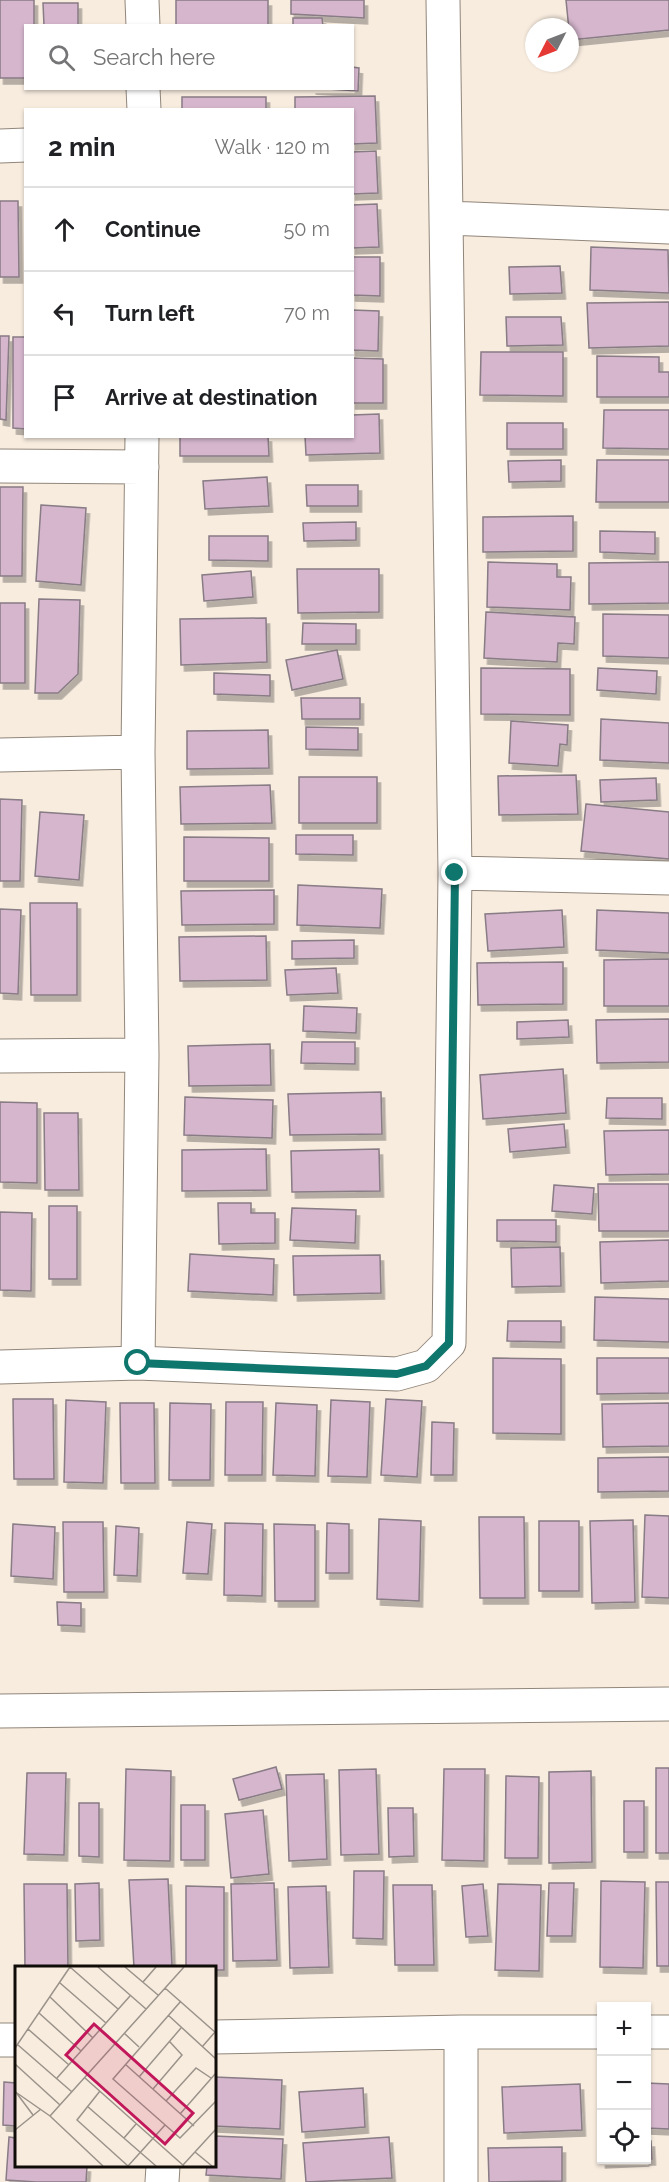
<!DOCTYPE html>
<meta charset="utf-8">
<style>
:root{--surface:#fff;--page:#f6f6f6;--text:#202124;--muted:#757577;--line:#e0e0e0}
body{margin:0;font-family:Raleway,sans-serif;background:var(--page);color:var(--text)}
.controls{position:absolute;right:18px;bottom:18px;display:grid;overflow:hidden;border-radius:0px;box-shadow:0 2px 4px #0004}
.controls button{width:54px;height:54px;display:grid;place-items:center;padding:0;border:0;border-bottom:2px solid var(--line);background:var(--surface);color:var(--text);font:30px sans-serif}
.compass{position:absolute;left:525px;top:18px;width:54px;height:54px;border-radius:50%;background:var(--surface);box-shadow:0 2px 4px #0004;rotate:228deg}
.stop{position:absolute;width:18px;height:18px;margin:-14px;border:4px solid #0f766e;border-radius:50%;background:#fff}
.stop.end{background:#0f766e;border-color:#fff;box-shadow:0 2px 6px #0008}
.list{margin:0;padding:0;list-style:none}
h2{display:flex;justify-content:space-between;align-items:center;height:78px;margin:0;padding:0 24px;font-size:26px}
h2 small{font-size:20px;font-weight:400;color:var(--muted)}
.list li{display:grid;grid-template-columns:39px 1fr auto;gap:18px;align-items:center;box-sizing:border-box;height:84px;padding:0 24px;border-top:2px solid var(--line)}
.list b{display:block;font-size:22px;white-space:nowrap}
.list em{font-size:20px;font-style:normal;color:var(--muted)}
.icon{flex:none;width:33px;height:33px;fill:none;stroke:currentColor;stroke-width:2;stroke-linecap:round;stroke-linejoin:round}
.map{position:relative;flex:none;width:669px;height:2182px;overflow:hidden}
.search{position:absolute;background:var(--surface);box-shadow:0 2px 4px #0004;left:24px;top:24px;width:330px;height:66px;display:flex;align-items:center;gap:15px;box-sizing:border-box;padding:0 21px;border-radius:0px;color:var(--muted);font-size:22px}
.panel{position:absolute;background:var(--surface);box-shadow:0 2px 4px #0004;left:24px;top:108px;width:330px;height:330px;border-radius:0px}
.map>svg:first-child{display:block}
.building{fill:#d5b6cd;stroke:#887b85;stroke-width:1.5;filter:url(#shadow)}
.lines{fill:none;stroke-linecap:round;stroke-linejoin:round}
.minor-casing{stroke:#91867a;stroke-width:35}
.minor{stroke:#fff;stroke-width:33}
.route{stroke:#0f766e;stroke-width:8}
.inset-road{fill:none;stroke:#9b9389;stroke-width:1.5}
.view{fill:#c2185b;fill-opacity:0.15;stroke:#c2185b;stroke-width:3}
.inset-edge{fill:none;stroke:#100d08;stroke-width:3}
</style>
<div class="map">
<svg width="669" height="2182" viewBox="0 0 669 2182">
<defs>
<filter id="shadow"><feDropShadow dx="3.5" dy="6" stdDeviation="0" flood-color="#0004"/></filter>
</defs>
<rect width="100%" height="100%" fill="#f8ecdf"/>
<path class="building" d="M0,0H34V26H26V78H0Z
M176,0H268V26H176Z
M291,0H364V18L291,14Z
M566,0H669V30L570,40Z
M43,3H78V26H44Z
M293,18H322L323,26H293Z
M352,67L359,68L358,91L312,88H352Z
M375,96L377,143L352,144V110H295V97Z
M182,97H266V110H182Z
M376,151L378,193L352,194V152Z
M0,201H18L19,277H0Z
M377,204L379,247L352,248V205Z
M591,247L668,250L669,293L590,290Z
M352,257H380V296L352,295Z
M560,266L562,293L510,294L509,267Z
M669,302V346L589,348L587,303Z
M352,310L379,311L378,351L352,350Z
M506,317H561L563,345L507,346Z
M0,336H9L6,420L0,419Z
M13,337H26V429L13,428Z
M481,352H563V396L480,395Z
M597,356L659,357V372H669V397H597Z
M352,358L383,359V403H352Z
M604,410H669V449L603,448Z
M379,414L380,453L306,455L305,436H352V415Z
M507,423H563V449H507Z
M180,436H268L269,456H180Z
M561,460V481L509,482L508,461Z
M597,460H669V502H596Z
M267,477L269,506L205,509L203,481Z
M306,485H358V506H307Z
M0,487H23L22,576H0Z
M41,505L86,508L81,585L36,581Z
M573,516V551L483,552V517Z
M356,522V540L304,541L303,523Z
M600,531L655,532V554L600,552Z
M209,536H268V561L209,560Z
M488,562L557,564V577H571L570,610L487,607Z
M669,562V603L589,604V563Z
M297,569H379V612L298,613Z
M251,571L253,597L204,601L202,575Z
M39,599L80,600L78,674L58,693H35Z
M0,603H25V683H0Z
M486,612L575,617L574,644L558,643L557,662L484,658Z
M603,614L669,615V658L603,656Z
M266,618L267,662L181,665L180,619Z
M303,623L356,624V644H302Z
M337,650L343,679L292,690L286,660Z
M481,668L570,669V715L481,714Z
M598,668L657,671L656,694L597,690Z
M214,673L270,675V696L214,694Z
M301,698H360V719H302Z
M601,719L669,723V763L600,760Z
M511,721L568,725L567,745L560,744L558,766L509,763Z
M306,727L358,728V750L306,749Z
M268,730L269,768L187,769V731Z
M576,775L578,814L499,815L498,776Z
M299,777H377V823H299Z
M656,778L657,800L601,802L600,780Z
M270,785L272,823L181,824L180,787Z
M0,799L22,800L20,881H0Z
M586,804L669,812V859L581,851Z
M40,812L84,815L79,880L35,876Z
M296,835H353V855L296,854Z
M184,837L269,838V881H184Z
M298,885L382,889L380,928L297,925Z
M274,890V924L182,925L181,891Z
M30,903H77V995H31Z
M0,909L21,910L18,994L0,993Z
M562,910L564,947L488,951L485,914Z
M597,910L669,913V953L596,950Z
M266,936L267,980L180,981L179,937Z
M354,940V958L292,959V941Z
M669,959V1006H604V960Z
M563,962V1004L478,1005L477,963Z
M336,968L338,993L287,995L285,970Z
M304,1006L357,1008L356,1033L303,1031Z
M669,1019V1062L597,1063L596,1020Z
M568,1020L569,1037L517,1039V1022Z
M302,1042H355V1064L301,1063Z
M270,1044L271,1085L189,1086L188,1046Z
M563,1069L566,1113L483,1119L480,1075Z
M381,1092L382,1134L290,1135L288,1094Z
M185,1097L273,1100L272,1138L184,1135Z
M607,1098H662V1119L606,1118Z
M0,1102L37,1103V1183L0,1182Z
M44,1113H78L79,1190H45Z
M564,1124L566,1147L510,1152L508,1129Z
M669,1130V1174L606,1175L604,1131Z
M266,1149L267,1190L182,1191V1150Z
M379,1149L380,1191L292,1192L291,1151Z
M598,1184H669V1231H599Z
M554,1185L594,1188L592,1214L552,1211Z
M218,1203H251V1213H275V1243L219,1244Z
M49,1206H77V1279H49Z
M292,1208L356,1210L355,1243L290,1240Z
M0,1212L32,1213L31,1291L0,1290Z
M497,1220H556V1242L497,1241Z
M669,1240V1281L601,1283L600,1242Z
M560,1247L561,1286L512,1287L511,1248Z
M190,1254L274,1259L273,1295L188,1291Z
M380,1255L381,1293L294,1295L293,1256Z
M595,1297L669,1299V1342L594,1340Z
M508,1321H561V1342L507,1341Z
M493,1358L561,1359V1434L493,1433Z
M597,1358H669V1393L597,1394Z
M13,1399H53L54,1479H14Z
M386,1399L422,1401L417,1477L381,1475Z
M66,1400L106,1402L103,1483L64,1482Z
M331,1400L370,1402L367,1477L328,1476Z
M226,1402H263L262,1475H225Z
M120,1403H154L155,1483H121Z
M170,1403L211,1404L210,1480H169Z
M276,1403L317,1405L315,1476L273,1475Z
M669,1403V1446L603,1447L602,1404Z
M432,1422L454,1423L453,1475H431Z
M669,1457V1491L598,1492V1458Z
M645,1515L669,1516V1598L642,1597Z
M479,1517H524L525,1598H480Z
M379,1519L421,1521L419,1601L377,1599Z
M633,1520L635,1602L592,1603L590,1521Z
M539,1521H579V1591H539Z
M63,1522H103L104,1592H64Z
M187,1522L212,1524L208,1574L183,1573Z
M225,1523L263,1524L262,1596L224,1595Z
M327,1523L349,1524V1573H326Z
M13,1524L55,1527L53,1579L11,1576Z
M274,1524L315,1525V1601H275Z
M116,1526L139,1528L137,1576L114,1575Z
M57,1602L81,1603V1626L58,1625Z
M276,1767L282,1789L239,1800L233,1779Z
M656,1768H669V1853H656Z
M126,1769L171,1771L170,1861L124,1860Z
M376,1769L379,1854L341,1855L339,1770Z
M444,1769H485L484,1861L442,1860Z
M591,1771L592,1862L549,1863V1772Z
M27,1773H66L64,1855L24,1854Z
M324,1774L327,1859L289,1861L286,1775Z
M506,1776L539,1777L538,1858H505Z
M624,1801H644V1852H624Z
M79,1803H99V1857L79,1856Z
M181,1805H205V1860H181Z
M388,1808H413L414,1856L389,1857Z
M263,1810L269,1874L231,1878L225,1814Z
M354,1871H384L383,1939L353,1938Z
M168,1879L172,1966L134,1968L129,1880Z
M601,1881L645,1882L643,1968L600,1967Z
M656,1882H669V1966H657Z
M99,1883L100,1940L76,1941L75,1884Z
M274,1883L277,1960L233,1961L231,1884Z
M549,1883H574L572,1936H547Z
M24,1884H67L68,1968H25Z
M483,1884L488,1936L466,1937L462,1886Z
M498,1884L541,1885L539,1971L495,1970Z
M393,1885H432L434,1965H395Z
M186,1886L224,1887V1970H214V1968H186Z
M326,1886L329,1967L290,1968L288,1887Z
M214,2077L282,2080L280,2129L214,2126Z
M4,2082L16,2083V2126L3,2125Z
M646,2083L669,2084V2129L646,2128Z
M580,2084L582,2130L504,2133L502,2087Z
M363,2088L365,2127L302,2132L299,2092Z
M214,2136L283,2139L281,2179L206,2175L207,2166H214Z
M9,2137L16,2138V2166H87L86,2182H36L6,2180Z
M389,2137L392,2178L306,2182L303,2143Z
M646,2141H651L652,2159H646Z
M562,2147V2181L489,2182L488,2148Z
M602,2160H646L602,2162Z"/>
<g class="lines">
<g class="minor-casing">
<path id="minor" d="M142,0L143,26
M143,88L144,110
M0,146L26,145
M447,218L669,227
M0,466L142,467
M0,755L138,752
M455,873L669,878
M0,1056L142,1055
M138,1363L142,1055L138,752L142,436
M0,1367L138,1363L397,1374L426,1366L449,1343L455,873L443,0
M0,1711L669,1704
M646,2032H669
M214,2037L461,2032H602
M0,2040H16
M162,2182L163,2166
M461,2182V2032"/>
</g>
<use href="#minor" class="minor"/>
</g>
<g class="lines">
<path class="route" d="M138,1363L397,1374L426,1366L449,1343L455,873"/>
</g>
<g transform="translate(15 1966)">
<rect width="201" height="201" fill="#f8ecdf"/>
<path class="inset-road" d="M55,1L103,43M83,1L131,43M110,1L143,29M128,16L141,1M45,17L91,57M150,22L201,67M35,31L78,72M166,35L98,113L165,172L201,135M24,47L66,85M153,49L201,93M13,63L54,99M109,67L124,81M3,79L57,126M187,81L200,66M0,82L55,1M0,98L45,139M110,98L179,160M124,111L166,62M42,112L115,30M70,112L169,200M138,123L167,89L155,76M0,125L18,149M85,125L62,154L113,200M2,127L35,150L88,200M151,135L181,102L196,112M72,140L141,200M165,148L201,107M35,150L169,1M0,164L26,143M109,172L121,158M180,186L197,200M168,199L201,163M113,200L150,159"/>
<path class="view" d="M79,58L178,147L150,178L51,89Z"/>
<rect width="201" height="201" class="inset-edge"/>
</g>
</svg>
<div class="controls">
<button>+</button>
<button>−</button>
<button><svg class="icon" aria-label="locate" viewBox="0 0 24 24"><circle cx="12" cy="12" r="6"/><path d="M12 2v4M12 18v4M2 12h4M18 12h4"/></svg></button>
</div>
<svg class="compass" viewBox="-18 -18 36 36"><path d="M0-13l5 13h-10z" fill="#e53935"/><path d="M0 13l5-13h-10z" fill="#757577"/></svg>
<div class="stop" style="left:138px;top:1363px"></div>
<div class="stop end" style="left:455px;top:873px"></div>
<div class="search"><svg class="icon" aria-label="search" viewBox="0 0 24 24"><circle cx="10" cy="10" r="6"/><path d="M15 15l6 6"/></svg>Search here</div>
<section class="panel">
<h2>2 min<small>Walk · 120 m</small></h2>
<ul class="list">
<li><svg class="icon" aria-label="ahead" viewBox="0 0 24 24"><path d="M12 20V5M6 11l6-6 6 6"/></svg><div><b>Continue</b></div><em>50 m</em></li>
<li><svg class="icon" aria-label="left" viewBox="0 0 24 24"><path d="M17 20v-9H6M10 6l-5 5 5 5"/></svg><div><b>Turn left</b></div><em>70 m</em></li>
<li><svg class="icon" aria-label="arrive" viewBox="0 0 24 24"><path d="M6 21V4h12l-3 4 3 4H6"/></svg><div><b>Arrive at destination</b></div></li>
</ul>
</section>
</div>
